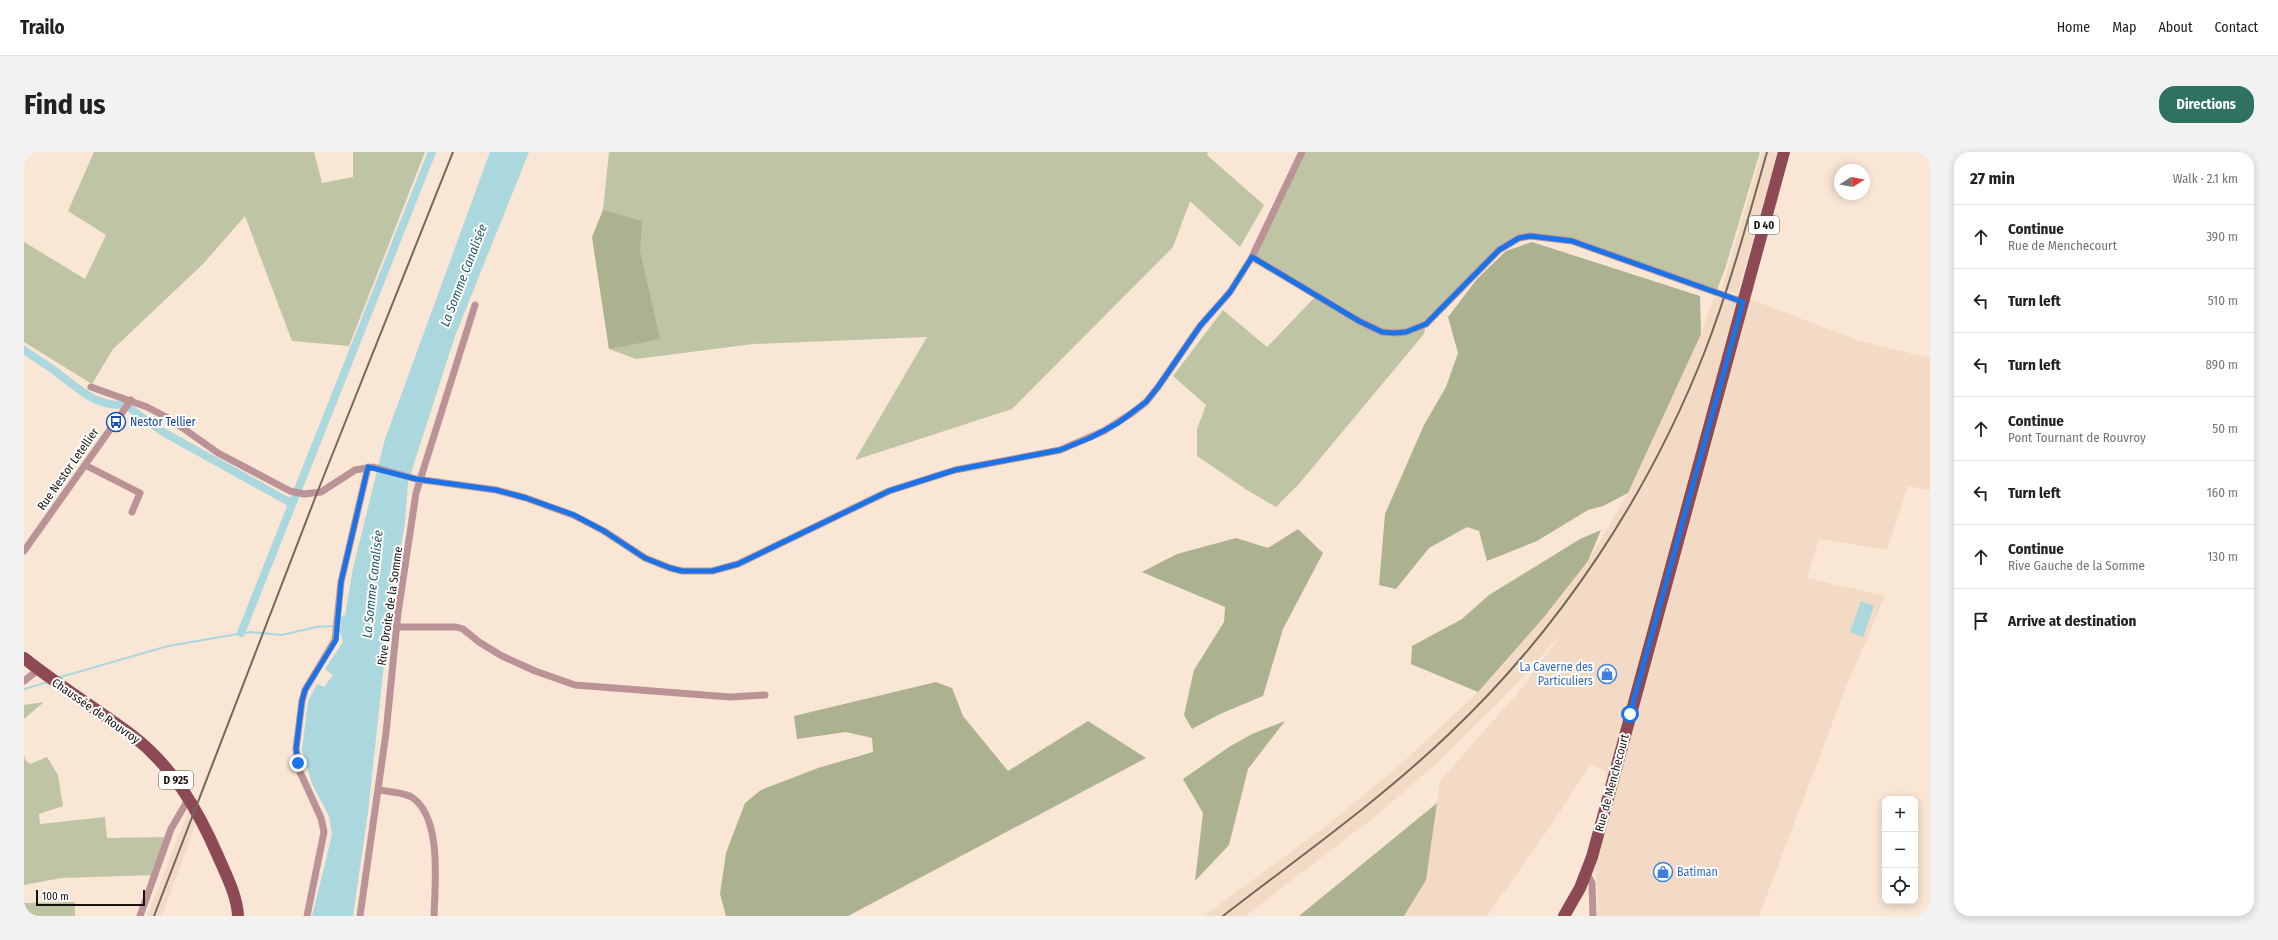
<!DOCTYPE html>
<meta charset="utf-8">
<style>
:root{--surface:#fff;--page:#f2f2f2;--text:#202124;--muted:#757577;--line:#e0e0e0;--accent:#307262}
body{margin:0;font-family:"Fira Sans Condensed",sans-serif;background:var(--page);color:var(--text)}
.controls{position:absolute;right:12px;bottom:12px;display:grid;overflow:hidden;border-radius:8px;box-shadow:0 2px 10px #0003}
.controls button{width:36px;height:36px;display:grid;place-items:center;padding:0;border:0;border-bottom:1px solid var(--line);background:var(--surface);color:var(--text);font:20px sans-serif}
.compass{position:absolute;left:1810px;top:12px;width:36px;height:36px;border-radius:50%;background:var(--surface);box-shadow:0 2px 10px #0003;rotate:79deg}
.scale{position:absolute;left:12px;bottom:10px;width:109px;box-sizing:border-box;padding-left:4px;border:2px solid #18120c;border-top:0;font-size:11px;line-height:14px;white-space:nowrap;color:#18120c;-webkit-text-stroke:3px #fff;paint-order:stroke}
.stop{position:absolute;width:12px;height:12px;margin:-9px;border:3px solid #1a73e8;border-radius:50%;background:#fff}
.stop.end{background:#1a73e8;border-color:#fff;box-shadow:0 1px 4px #0008}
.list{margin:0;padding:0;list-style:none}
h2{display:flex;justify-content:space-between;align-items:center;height:52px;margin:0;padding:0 16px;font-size:17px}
h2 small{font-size:13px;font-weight:400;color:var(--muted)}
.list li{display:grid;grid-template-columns:26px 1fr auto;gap:12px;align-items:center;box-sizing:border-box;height:64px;padding:0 16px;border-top:1px solid var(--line)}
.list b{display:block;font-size:15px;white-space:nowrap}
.list p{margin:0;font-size:13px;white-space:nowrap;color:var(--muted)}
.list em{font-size:13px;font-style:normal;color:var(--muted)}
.icon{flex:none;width:22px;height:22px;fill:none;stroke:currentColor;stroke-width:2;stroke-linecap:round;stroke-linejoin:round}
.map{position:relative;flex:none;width:1906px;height:764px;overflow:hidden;border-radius:16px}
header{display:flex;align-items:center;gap:24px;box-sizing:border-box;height:56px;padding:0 20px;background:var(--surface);border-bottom:1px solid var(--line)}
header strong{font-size:19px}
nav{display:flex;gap:22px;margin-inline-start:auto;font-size:14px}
.intro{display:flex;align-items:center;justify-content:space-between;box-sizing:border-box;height:96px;padding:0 24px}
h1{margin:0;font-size:28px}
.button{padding:10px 18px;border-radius:16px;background:var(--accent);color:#fff;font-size:14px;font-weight:700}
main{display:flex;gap:24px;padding:0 24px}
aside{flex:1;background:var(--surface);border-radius:16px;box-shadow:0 2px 10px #0003}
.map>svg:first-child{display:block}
.built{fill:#f3dac4}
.green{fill:#bec4a4}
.forest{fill:#acb290}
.water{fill:#abd7de}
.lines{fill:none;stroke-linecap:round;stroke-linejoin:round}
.stream{stroke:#abd7de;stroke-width:2}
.canal{stroke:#abd7de;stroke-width:8}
.street{stroke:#bb9397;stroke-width:7}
.primary{stroke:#8d4a54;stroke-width:12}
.rail{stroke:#73685e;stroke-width:2}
.route{stroke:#1a73e8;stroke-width:5}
.labels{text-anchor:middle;stroke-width:4;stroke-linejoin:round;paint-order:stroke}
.shield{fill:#fff;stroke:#5d5955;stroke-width:1}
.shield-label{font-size:11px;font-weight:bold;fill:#18120c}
.transit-label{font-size:12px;fill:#164399;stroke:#fff;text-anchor:start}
.street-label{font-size:12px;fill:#18120c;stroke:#fff}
.shop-label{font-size:12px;fill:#366cbe;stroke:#fff;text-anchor:end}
.water-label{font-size:13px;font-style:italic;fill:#1e5a63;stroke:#fff}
</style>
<header>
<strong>Trailo</strong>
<nav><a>Home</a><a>Map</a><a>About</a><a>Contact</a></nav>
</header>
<div class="intro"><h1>Find us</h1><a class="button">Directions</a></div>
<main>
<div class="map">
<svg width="1906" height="764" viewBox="0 0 1906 764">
<rect width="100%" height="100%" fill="#f9e6d5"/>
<path class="built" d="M1738,0H1754L1713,142L1832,188L1906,206V338L1884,334L1863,398L1795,387L1783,426L1861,444L1822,535L1735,764H1574L1572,712L1582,619L1566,613L1532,666L1463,764H1380L1402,728L1416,629L1499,535L1540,479L1481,544L1413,611L1353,663L1221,764H1180L1306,671L1378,611L1454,540L1564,409L1604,341L1677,182L1690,144L1708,151L1713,142L1698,136Z
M165,658L172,671L138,764H123Z"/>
<path class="green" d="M70,0H290L298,31L329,25V0H401L325,194L268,189L221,64L179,112L89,197L68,232L0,190V90L61,127L82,83L44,59Z
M585,0H1184L1183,3L1240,53L1216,95L1166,49L1149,95L988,257L831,308L903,185L729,192L612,207L585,197L570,96L579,58Z
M1278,0H1736L1701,117L1692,140L1562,94L1506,84L1475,98L1402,172L1400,182L1274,333L1252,355L1223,338L1173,304V277L1182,253L1149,224L1199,158L1243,195L1292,144L1228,105Z
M20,550L0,567V553Z
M0,603L2,609L6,612L23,605L34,623L39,654L15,662L16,672L81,665L83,686L144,685L131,723L37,726L0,733Z
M51,750V764H0V751Z"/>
<path class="forest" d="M579,58L618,69L616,99L636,187L585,197L568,85Z
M1508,90L1676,144L1677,182L1604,341L1579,354L1564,358L1513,389L1463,409L1455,379L1443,375L1405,396L1372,437L1355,433L1361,362L1400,273L1422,235L1434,201L1424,165L1453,127L1482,99Z
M1274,377L1299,401L1259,477L1239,544L1196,562L1168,577L1160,563L1170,518L1200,470L1201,455L1118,420L1153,402L1212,386L1244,396Z
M1577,378L1564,409L1520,465L1454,540L1387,512L1388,494L1438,467L1465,443L1556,387Z
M912,530L928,536L939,564L984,619L1064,569L1122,606L824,764H702L696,742L702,701L721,651L737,638L794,616L849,600L848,586L822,580L773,587L770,564Z
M1261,569L1224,617L1205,693L1171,729L1179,661L1159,627L1205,595L1228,582Z
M1413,651L1402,728L1380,764H1275Z"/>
<path class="water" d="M466,0H505L431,184L384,330L381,371L366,457L344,660L329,764H288L308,683L305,664L288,632L278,598L284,549L293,532L300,535L309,523L301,517L319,490L316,480L317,465L321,463L329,416L361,287Z
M1837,449L1850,454L1839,485L1826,480Z"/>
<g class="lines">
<path class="stream" d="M33,526L144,494L226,480L258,483L292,475L312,474
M0,537L24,530"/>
<path class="canal" d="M0,198C10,205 21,212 31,219C52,234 69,254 98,253
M108,258L139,280L267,351
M217,481L408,0"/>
<path class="street" d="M1228,105L1335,169L1358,180L1370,181L1382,180L1402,172L1475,98L1495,86L1506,84L1548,89L1719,150
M67,235L123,255L146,267L194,301L266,339L280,342L297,340L331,318L349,315L392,327L472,338L502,346L549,363L580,379L621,406L646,416L658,419H688L714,412L865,339L931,318L1036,298L1080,279L1108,261L1122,250L1134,235L1176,174L1206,140L1228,105L1278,0
M61,313L116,341L108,360
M0,399L107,248
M372,475H432L439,477L455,490L478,504L511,519L551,533L706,545L741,543
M0,529L14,518
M354,637C364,641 380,639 389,646C418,667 411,732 410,764
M1563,722L1568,731L1569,764
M116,764L147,677L165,646
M283,764L300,680L297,666L276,620L272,597L278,549L281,538L311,488L317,430L344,315
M336,764L362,581L374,461L392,341L451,153"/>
<path class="primary" d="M0,506C35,534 73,557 109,584C149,615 174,658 194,704C202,723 213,743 214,764
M1540,764L1556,736L1568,705L1760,0"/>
<path class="rail" d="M130,764L293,341L429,0
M1199,764C1275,705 1355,649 1425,582C1537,476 1625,342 1681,199C1706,134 1724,67 1743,0"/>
</g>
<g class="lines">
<path class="route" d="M274,611L272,597L278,549L281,538L312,488L317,430L344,315L392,327L472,338L502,346L550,363L580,379L621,406L646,416L658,419H688L714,412L865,339L931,318L1036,298L1066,286L1094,271L1122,250L1134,235L1176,174L1206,140L1228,105L1335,169L1358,180L1370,181L1382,180L1402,172L1475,98L1495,86L1506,84L1548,89L1719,150L1606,562"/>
</g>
<defs>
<g id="bus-ring" transform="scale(1)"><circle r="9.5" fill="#fff" stroke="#1a4fb4" stroke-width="1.5"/><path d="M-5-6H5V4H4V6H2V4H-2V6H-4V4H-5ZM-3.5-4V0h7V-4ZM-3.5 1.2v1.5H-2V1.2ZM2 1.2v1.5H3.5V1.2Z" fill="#1a4fb4"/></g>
<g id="shop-ring" transform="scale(1)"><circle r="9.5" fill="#fff" stroke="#3f7fe0" stroke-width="1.5"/><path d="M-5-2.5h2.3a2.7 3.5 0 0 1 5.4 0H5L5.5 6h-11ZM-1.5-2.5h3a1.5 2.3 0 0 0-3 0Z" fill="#3f7fe0"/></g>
</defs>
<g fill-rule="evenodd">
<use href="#bus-ring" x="92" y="270"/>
<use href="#shop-ring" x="1583" y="522"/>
<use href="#shop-ring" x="1639" y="720"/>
</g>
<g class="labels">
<g class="shield">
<rect x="1725" y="64" width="30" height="18" rx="3"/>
<rect x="135" y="619" width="34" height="18" rx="3"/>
</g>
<g class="shield-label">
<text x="1740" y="77">D 40</text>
<text x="152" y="632">D 925</text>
</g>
<g class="transit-label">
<text x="106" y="274">Nestor Tellier</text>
</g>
<g class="street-label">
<text transform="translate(44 317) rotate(-55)" y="4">Rue Nestor Letellier</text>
<text transform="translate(366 454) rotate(-82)" y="4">Rive Droite de la Somme</text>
<text transform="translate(72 559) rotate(35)" y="4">Chaussée de Rouvroy</text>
<text transform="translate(1588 631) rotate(-75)" y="4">Rue de Menchecourt</text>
</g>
<g class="shop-label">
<text x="1569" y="519">La Caverne des<tspan x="1569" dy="14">Particuliers</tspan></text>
<text x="1653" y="724" text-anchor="start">Batiman</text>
</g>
<g class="water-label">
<text transform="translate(439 123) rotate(-69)" y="5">La Somme Canalisée</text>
<text transform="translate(348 432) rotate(-84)" y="5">La Somme Canalisée</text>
</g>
</g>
</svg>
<div class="controls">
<button>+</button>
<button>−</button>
<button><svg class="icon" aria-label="locate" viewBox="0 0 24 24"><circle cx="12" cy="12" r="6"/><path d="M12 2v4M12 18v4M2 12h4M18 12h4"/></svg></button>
</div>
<svg class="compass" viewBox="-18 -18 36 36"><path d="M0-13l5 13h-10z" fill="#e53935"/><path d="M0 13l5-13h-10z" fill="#757577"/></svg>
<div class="scale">100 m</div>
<div class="stop" style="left:1606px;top:562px"></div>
<div class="stop end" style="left:274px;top:611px"></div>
</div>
<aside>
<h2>27 min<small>Walk · 2.1 km</small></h2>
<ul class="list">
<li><svg class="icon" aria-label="ahead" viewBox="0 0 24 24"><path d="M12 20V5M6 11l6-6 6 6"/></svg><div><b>Continue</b><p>Rue de Menchecourt</p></div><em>390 m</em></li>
<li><svg class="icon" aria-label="left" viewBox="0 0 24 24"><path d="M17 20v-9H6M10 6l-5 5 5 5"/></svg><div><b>Turn left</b></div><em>510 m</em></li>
<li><svg class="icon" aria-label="left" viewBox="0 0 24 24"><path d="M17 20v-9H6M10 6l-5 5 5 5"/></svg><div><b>Turn left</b></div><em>890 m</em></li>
<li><svg class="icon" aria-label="ahead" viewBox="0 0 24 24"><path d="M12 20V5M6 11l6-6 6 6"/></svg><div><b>Continue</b><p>Pont Tournant de Rouvroy</p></div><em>50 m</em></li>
<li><svg class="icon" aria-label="left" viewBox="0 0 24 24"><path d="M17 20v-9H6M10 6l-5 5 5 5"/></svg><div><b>Turn left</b></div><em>160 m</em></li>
<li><svg class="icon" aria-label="ahead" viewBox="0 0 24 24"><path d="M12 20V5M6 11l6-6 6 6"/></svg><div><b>Continue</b><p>Rive Gauche de la Somme</p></div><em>130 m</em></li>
<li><svg class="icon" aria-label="arrive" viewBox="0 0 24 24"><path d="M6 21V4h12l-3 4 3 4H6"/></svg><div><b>Arrive at destination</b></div></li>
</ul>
</aside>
</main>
